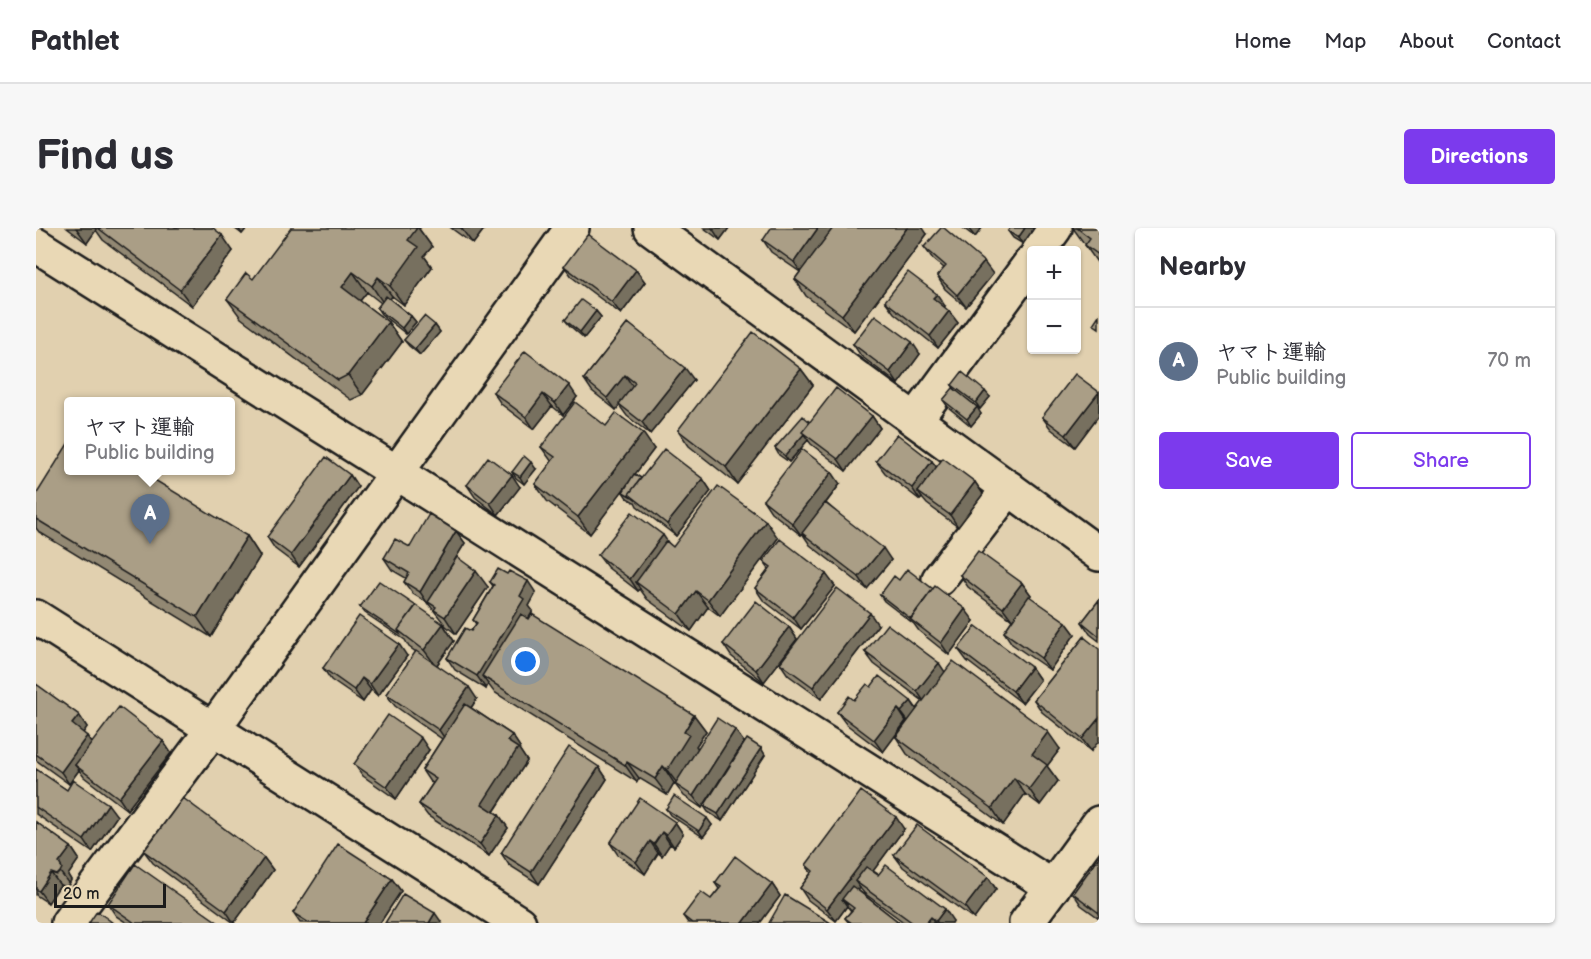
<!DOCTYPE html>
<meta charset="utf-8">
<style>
:root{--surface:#fff;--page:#f7f7f7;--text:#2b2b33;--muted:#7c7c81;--line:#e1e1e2;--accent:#7c3aed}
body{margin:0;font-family:"Balsamiq Sans","Klee One",sans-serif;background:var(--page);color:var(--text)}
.controls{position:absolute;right:18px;top:18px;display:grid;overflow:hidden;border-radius:6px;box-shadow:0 2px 4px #0004}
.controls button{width:54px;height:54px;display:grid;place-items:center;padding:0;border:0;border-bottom:2px solid var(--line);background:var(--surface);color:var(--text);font:30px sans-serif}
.scale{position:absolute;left:18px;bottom:15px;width:112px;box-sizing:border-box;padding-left:6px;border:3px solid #1c1c1c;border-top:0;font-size:16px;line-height:21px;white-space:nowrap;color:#1c1c1c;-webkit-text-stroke:4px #e9d8b5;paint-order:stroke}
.you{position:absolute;left:490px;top:434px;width:21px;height:21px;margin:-15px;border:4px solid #fff;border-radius:50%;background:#1a73e8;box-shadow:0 0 0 9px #1a73e833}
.badge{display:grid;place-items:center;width:39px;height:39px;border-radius:50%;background:var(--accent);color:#fff;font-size:20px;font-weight:700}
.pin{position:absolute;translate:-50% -50px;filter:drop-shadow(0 2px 3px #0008)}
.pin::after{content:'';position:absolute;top:32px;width:21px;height:18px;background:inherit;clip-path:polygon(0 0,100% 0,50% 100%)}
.popup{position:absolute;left:28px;top:169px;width:171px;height:78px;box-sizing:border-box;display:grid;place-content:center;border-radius:6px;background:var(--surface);filter:drop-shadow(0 2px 4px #0005);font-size:20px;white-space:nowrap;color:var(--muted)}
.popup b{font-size:22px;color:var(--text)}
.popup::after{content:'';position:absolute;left:50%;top:100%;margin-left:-12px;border:12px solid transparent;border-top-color:var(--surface)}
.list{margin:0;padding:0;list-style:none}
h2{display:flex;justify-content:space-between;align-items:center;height:78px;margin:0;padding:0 24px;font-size:26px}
h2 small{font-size:20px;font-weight:400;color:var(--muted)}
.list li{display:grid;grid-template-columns:39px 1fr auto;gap:18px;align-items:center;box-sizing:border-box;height:108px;padding:0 24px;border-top:2px solid var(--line)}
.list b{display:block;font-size:22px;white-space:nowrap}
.list p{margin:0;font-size:20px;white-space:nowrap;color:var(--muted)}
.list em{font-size:20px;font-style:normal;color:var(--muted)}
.actions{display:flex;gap:12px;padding:18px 24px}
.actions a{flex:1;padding:14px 0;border:2px solid var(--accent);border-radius:6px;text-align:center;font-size:21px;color:var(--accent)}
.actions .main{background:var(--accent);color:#fff}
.map{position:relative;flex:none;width:1063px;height:695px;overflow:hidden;border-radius:6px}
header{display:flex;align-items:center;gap:36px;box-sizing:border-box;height:84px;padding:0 30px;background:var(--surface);border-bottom:2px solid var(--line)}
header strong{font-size:28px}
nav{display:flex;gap:33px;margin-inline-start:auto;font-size:21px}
.intro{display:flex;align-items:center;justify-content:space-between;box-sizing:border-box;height:144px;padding:0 36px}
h1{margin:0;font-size:42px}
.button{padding:15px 27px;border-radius:6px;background:var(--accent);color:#fff;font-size:21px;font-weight:700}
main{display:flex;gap:36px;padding:0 36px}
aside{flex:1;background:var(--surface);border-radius:6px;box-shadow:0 2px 4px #0004}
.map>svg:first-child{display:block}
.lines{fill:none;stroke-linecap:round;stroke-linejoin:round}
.street-casing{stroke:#1c1c1c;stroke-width:38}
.secondary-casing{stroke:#1c1c1c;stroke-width:38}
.street{stroke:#e9d8b5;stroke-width:33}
.secondary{stroke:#e9d8b5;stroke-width:33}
.wall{fill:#928873;stroke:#1c1c1c;stroke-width:1.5}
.shaded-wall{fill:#776f5e;stroke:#1c1c1c;stroke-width:1.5}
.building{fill:#aa9e86;stroke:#1c1c1c;stroke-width:1.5}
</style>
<header>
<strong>Pathlet</strong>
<nav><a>Home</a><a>Map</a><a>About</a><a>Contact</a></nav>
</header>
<div class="intro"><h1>Find us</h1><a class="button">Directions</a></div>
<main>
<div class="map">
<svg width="1063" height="695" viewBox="0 0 1063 695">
<rect width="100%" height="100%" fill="#e1d0af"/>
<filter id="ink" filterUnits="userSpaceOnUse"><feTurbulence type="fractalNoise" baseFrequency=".0167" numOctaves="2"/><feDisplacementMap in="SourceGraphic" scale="12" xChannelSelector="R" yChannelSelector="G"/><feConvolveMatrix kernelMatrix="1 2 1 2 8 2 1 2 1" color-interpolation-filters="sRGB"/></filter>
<g filter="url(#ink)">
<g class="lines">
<g class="street-casing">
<path id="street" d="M0,17L1017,659
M1003,22L1019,0
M880,191L996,33
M903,351L973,260"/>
</g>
<g class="secondary-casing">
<path id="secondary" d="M615,0L1063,326
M0,389L483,695
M32,695L177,501L536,0
M990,695L1063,595"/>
</g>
<use href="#street" class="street"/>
<use href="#secondary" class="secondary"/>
</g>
<path class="wall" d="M31,0H177L197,23L156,78L67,12L60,2L51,15Z
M198,0H211L206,6Z
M415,0H449L437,16Z
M668,0H693L684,12Z
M927,0H946L939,9Z
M998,0L987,16L977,10L972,3Z
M1037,0H1063V37L1049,17L1050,16L1047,14Z
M383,1L396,19L388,28L396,39L368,77L356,68L354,71L375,88L380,94L370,106L345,86L341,80L345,75L331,64L324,73L352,94L366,114L326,167L315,172L205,90L191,71L217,51Z
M891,6L818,103L770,68L759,51L764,44L735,24L727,12Z
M888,19L957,46L930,79L909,61L901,48L908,40L897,31Z
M528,38L600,42L609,54L585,86L537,50Z
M849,73L909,78L908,79L922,95L902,120L858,85Z
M560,83L565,89L548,110L534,98L529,92Z
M592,95L658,152L614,206L591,188L583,177L580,182L556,163L548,151Z
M399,97L404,104L384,127L373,118L368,112Z
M817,116L884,126L862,156L825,128Z
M765,141L777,157L701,256L653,218L642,202Z
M916,157L954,169L944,181L925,167L945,186L935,198L912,179L907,172L920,163Z
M457,164L541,169L527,187L516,178L498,201L465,176Z
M1063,164V187L1039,219L1015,201L1006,189Z
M836,188L844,200L810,243L775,216L772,212L753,234L743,227L739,220L774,194Z
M570,198L618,221L599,246L605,250L667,251L675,263L640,308L601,278L599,274H598L591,270L587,264L592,255L554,306L511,273L499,256L516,234L505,219Z
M840,233L901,239L939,254L947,266L922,299L891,276L886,270L884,272L849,245Z
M500,241L488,256L480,250L476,244Z
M314,247L322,259L263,339L239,321L231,309Z
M804,256L790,275L855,332L831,361L774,317L766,305L765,307L735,284L727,272Z
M431,257L484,259L462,287L439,269Z
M0,267L211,308L224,328L175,409L3,304L0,300Z
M420,303L429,315L410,346L452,359L420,406L410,398L392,375L377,366L368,354L370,350L356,342L348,330Z
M742,310L684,388L672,379L655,403L611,371L604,361L602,363L571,339L562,327L631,314L637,319Z
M727,333L799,358L765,401L727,372L719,360L733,341Z
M924,347L986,355L995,367L993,369L1030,394L1039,406L1014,442L976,416L968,404L976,392L932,359Z
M454,354L500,365L493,378L497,383L492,391L658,487L670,503L660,518L662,520L708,514L666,580L648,568L638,555L631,567L603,550L601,554L458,464L452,456L450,461L419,442L411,430L435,403L440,396L437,392L457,358Z
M844,367L938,393L913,427L883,403L878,396L848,373Z
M1063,372V413L1054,406L1046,394Z
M324,379L407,396L418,413L401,437L441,471L435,480L476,507L484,519L483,521L491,533L458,584L463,587L472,600L453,628L392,588L383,576L397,555L394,554L386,542L406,511L359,478L350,466L380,424L373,419L369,412L329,385Z
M842,397L785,471L752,447L744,435Z
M753,399L761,411L728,454L695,428L687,416Z
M1048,409L1055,523L1006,484L998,472Z
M922,421L995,439L1004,452L986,475L931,433Z
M829,424L909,444L1024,521L1011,538L1022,553L1004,577L989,566L967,597L871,526L860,509L871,494L870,493L847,524L810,496L801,484L835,459L875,473L881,481L887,473L838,436Z
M371,428L342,468L335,462L327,474L295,452L287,440Z
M0,456L43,487L51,499L47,505L51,508L56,515L127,513L135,525L91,582L48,549L43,542L33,556L0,532Z
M725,520L729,527L686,593L672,584L668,578Z
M393,522L360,571L327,548L318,536Z
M563,539L571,551L503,656L473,637L465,625Z
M0,541L31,562L81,588L56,624L0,586Z
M630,581L676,597L667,609L634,587Z
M0,594L35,619L43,631L32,647L35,652L33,656L30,659L24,657L12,675L0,667Z
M639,594L647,606L638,619L634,616L626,628L622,625L609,646L582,627L574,615Z
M868,601L837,643L917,693L916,695H869L828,665L824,660L822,662L864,695H813L809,690L815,683L811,678L800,693L772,672L764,660L775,645L770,637Z
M108,623L228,630L237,642L198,695L117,635Z
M858,627L952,649L960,661L938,691L867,639Z
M1063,629V690L1045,677L1037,665Z
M356,651L365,663L344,695H264L257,685Z
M679,655L736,656L744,668L724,695H652L647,688L675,671L683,661Z
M72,676L183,695H91L80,688Z"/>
<path class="shaded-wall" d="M40,0H59L60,2L51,15Z
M202,0H211L206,6Z
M374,0H384L383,1L396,19L388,28L396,39L368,77L354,58L372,12Z
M425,0H449L437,16Z
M676,0H693L684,12Z
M782,0H799L766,46L758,34Z
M871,0H887L891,6L818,103L806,87Z
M932,0H946L939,9Z
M989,0H998L987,16L982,10Z
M186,7L197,23L156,78L144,62Z
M948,34L957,46L930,79L921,67Z
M600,42L609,54L585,86L576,74Z
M317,44L331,64L319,79L306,59Z
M342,49L356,68L349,78L336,58Z
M901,66L909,78L906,82L897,70Z
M560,83L565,89L548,110L544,104Z
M913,83L922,95L902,120L894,108Z
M375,88L380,94L370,106L366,100Z
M352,94L366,114L326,167L312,147Z
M399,97L404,104L384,127L379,121Z
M876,114L884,126L862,156L854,144Z
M649,140L658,152L614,206L606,194Z
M765,141L777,157L701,256L690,239Z
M589,147L597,159L580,182L571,170Z
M533,157L541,169L527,187L519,175Z
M949,163L954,169L944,181L940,175Z
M1063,164V187L1039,219L1030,207Z
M507,166L516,178L498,201L490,189Z
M941,179L945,186L935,198L931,191Z
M836,188L844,200L810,243L802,231Z
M607,205L618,221L554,306L542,289Z
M768,206L772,212L753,234L749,228Z
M896,233L905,245L882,264L886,270L884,272L876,260Z
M495,234L500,241L488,256L484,249Z
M796,244L804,256L765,307L756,295Z
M314,247L322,259L263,339L255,327Z
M476,247L484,259L462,287L454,275Z
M667,251L675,263L640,308L631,296Z
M939,254L947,266L922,299L914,287Z
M730,293L742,310L684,388L672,372Z
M420,303L429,315L392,376L384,364Z
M627,307L635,319L600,354L604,361L602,363L594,351Z
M211,308L224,328L175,409L161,389Z
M847,320L855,332L831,361L823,349Z
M440,343L452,359L420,406L409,389Z
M790,346L799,358L765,401L757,389Z
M492,353L500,365L493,378L497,383L454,453L446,448L452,456L450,461L441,448Z
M986,355L995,367L976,392L967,380Z
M660,363L672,379L655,403L643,386Z
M929,381L938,393L913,427L905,415Z
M834,385L842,397L785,471L777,459Z
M1030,394L1039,406L1014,442L1005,430Z
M407,396L418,413L400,438L388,422Z
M753,399L761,411L728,454L720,442Z
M363,416L371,428L342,468L334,456Z
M903,435L911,447L889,475L881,463Z
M995,439L1004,452L986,475L977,463Z
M326,450L335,462L327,474L318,462Z
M433,459L441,471L411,514L403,502Z
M875,473L883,485L874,496L865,484Z
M862,481L870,493L847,524L838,512Z
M43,487L51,499L45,508L36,496Z
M658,487L670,503L660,518L664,524L643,558L631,542L648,504Z
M1063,490V513L1055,523L1046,511Z
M699,502L708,514L666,580L657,568Z
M1012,504L1024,521L1011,538L1022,553L1004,577L993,561L996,526Z
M476,507L484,519L483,521L491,533L455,588L446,576L471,513Z
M51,508L59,520L39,537L43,542L33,556L25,544Z
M385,510L393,522L360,571L351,559Z
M127,513L135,525L91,582L83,570Z
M725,520L729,527L686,593L682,586Z
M591,534L603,550L601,554L589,537Z
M627,538L638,555L631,567L619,551Z
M563,539L571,551L503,656L495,644Z
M978,550L989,566L967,597L956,580Z
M72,576L81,588L56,624L48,612Z
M463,587L472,600L453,628L444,616Z
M860,589L868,601L826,658L819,653L824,660L812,676L806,671L811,678L800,693L791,681Z
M671,590L676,597L667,609L663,603Z
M639,594L647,606L638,619L630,607Z
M626,604L634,616L626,628L618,616Z
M614,613L622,625L609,646L600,634Z
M35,619L43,631L32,647L35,652L33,656L24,644L23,635Z
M228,630L237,642L198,695L190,683Z
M15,645L24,657L12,675L3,663Z
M952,649L960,661L938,691L929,679Z
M356,651L365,663L344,695H327Z
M736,656L744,668L724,695H707Z
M909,681L917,693L916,695H902L900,693Z
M399,685L406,695H393Z
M895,689L899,695H890Z"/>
<path class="building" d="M62,0H177L186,7L144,62Z
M255,0H381L372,12L382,19L354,58L342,49L336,58L317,44L306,59L352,94L312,147L302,152L191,71L210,45L217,51Z
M735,0H782L758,34L727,12Z
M797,0H871L806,87L759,51Z
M905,0H908L948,34L921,67L901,48L910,38L888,19Z
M974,0H989L982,10L972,3Z
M1041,0H1063V27L1049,17L1054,10Z
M552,6L600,42L576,74L528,38Z
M872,44L901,66L897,70L913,83L894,108L849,73Z
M350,68L375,88L366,100L341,80Z
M545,72L560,83L544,104L529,92Z
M839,87L876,114L854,144L817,116Z
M1063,87V100L1057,96Z
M388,88L399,97L379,121L368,112Z
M592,95L649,140L606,194L583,176L599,155L589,147L571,170L548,151Z
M717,104L765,141L690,239L642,202Z
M489,123L533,157L519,175L507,166L490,189L457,164Z
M926,144L949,163L940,175L916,157Z
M1039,146L1063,164L1030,207L1006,189Z
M800,160L836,188L802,231L766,204Z
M917,160L941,179L931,191L907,172Z
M539,174L570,198L580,185L607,205L542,289L499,256L519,229L505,219Z
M767,188L774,194L766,204L768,206L749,228L739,220Z
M861,206L896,233L876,260L840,233Z
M33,214V243H104L211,308L161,389L0,291V267Z
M628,221L667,251L631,296L593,266Z
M766,221L796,244L756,295L727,272Z
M488,228L495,234L484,249L476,244Z
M290,229L314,247L255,327L231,309Z
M452,229L476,247L454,275L431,257Z
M907,230L939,254L914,287L882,264Z
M598,246L605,250L593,266L594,268L587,264Z
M682,258L730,293L672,372L660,363L643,386L600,354L630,313L637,319Z
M789,275L847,320L823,349L766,305Z
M596,284L627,307L594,351L562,327Z
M393,286L420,303L384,364L368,354L373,345L348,330L359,311L374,319Z
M744,311L790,346L757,389L719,360L735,339L727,333Z
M942,323L986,355L967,380L924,347Z
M421,329L440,343L409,389L398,382L400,379L392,374Z
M462,341L471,346L473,343L492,353L484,368L488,371L441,448L411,430L429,400L435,403L441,395L437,392L458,357L454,354Z
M871,341L897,361L875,391L844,367L858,348L863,352Z
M343,353L380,378L362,402L364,406L324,379Z
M899,358L929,381L905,415L874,391Z
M801,360L834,385L777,459L744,435Z
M993,368L1030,394L1005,430L968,404Z
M1063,372V408L1046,394Z
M720,373L753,399L720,442L687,416Z
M380,377L407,396L388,422L362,402Z
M485,386L493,391L496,386L658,487L648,504L653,507L631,542L627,538L619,551L591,534L589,537L446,448Z
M323,388L363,416L334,456L326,450L318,462L287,440Z
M851,396L903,435L881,463L829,424Z
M940,398L995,439L977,463L922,421Z
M1048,409L1063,421V490L1046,511L998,472Z
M380,423L433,459L403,502L350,466Z
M917,433L1012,504L996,526L1011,537L993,561L978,550L956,580L860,509Z
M843,448L875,473L865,484L862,481L838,512L801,484L813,468L818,472L831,456L835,459Z
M0,456L43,487L36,496L51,508L25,544L0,526Z
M429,476L476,507L471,513L482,520L446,576L463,587L444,616L383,576L400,551L386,542Z
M83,479L127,513L83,570L39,537Z
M352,487L385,510L351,559L318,536Z
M681,490L699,502L657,568L639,556Z
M711,511L725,520L682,586L668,578Z
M533,519L563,539L495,644L465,625Z
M0,541L31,562L37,552L72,576L48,612L0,579Z
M825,563L860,589L791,681L764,660L777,643L770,637Z
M638,568L671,590L663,603L630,581Z
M147,570L228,630L190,683L108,623Z
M604,570L639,594L630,607L626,604L618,616L614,613L600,634L574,615Z
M0,594L35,619L23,635L26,640L24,644L21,647L15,645L3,663L0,661Z
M881,597L952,649L929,679L858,627Z
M302,616L356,651L327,695H273L257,685Z
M699,628L736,656L707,695H656L647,688L665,664L675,671L685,659L679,655Z
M1063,629V685L1037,665Z
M99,636L183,695H99L72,676Z
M850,637L909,681L900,693L895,689L890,695H877L819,653L830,639L842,647Z
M816,658L864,695H816L809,690L818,680L806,671Z
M367,666L399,685L393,695H349Z
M749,667L795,695H733Z
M61,683L77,695H53Z"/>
</g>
</svg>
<div class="controls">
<button>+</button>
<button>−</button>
</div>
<div class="scale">20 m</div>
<div class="you"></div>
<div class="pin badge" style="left:114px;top:316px;background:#5c6f8a">A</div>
<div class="popup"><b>ヤマト運輸</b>Public building</div>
</div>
<aside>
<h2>Nearby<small></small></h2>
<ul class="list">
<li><span class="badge" style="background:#5c6f8a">A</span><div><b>ヤマト運輸</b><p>Public building</p></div><em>70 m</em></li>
</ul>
<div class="actions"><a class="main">Save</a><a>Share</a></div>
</aside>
</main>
